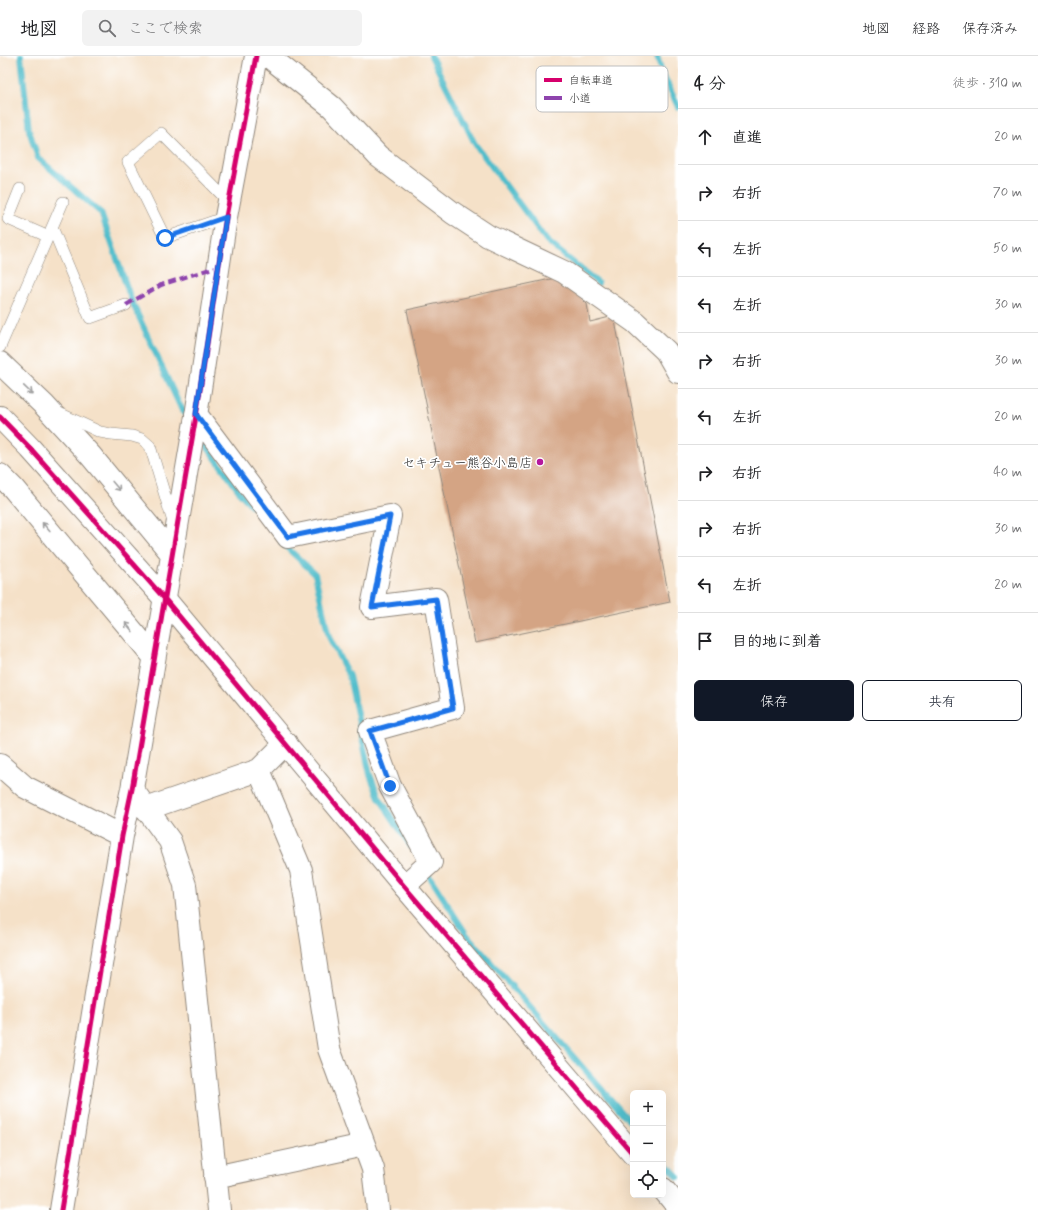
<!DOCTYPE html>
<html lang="ja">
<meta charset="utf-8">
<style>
:root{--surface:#fff;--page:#f2f2f2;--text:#202124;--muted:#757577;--line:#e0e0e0;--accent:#111827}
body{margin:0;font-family:Mynerve,"Klee One",sans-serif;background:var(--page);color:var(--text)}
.controls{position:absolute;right:12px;bottom:12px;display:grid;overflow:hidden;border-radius:6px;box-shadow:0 4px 16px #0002}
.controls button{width:36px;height:36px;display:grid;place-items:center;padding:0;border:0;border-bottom:1px solid var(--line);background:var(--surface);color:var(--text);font:20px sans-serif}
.stop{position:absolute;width:12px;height:12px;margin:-9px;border:3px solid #1a73e8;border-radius:50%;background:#fff}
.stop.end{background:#1a73e8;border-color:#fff;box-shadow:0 1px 4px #0008}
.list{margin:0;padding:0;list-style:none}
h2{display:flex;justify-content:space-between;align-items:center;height:52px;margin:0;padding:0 16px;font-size:17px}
h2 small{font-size:13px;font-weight:400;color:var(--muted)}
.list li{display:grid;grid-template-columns:26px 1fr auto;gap:12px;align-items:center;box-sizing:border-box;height:56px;padding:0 16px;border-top:1px solid var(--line)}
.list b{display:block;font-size:15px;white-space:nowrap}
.list em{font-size:13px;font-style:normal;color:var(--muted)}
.actions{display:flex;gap:8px;padding:12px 16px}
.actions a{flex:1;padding:9px 0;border:1px solid var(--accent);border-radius:6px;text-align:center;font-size:14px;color:var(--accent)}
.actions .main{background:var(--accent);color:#fff}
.icon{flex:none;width:22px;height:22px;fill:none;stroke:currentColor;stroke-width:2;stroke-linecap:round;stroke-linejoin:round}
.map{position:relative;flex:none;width:678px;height:1154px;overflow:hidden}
header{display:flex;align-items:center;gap:24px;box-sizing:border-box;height:56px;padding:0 20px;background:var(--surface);border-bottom:1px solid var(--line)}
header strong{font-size:19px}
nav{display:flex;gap:22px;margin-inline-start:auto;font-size:14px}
.search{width:280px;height:36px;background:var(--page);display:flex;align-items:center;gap:10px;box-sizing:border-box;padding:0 14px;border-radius:6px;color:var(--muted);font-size:15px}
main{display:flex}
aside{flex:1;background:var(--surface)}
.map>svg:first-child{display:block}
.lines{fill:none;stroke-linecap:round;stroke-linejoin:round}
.stream{stroke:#51bdcb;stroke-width:6}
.building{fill:#d4a484}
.service-casing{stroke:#90867a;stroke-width:12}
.minor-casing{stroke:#90867a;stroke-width:24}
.tertiary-casing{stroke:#90867a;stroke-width:24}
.service{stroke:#fff;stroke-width:11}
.minor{stroke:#fff;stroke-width:22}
.tertiary{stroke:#fff;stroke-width:22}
.quiet{stroke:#8e44ad;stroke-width:4;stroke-dasharray:8 4;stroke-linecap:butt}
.cycleway-casing{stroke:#fff;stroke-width:8}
.cycleway{stroke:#d6006c;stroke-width:5}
.oneway{stroke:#a0a0a0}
.route{stroke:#1a73e8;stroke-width:5}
.poi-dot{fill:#b5179e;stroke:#fff;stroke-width:1.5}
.labels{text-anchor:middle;stroke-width:3.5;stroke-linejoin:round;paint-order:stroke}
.poi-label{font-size:13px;fill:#2b2b2b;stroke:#fff;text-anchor:end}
.key{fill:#fff;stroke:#bfbfbf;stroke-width:1}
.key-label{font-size:11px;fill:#2b2b2b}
</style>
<header>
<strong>地図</strong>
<div class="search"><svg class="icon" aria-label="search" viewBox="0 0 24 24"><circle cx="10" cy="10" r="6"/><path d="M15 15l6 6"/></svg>ここで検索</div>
<nav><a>地図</a><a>経路</a><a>保存済み</a></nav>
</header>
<main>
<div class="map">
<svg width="678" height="1154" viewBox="0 0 678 1154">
<rect width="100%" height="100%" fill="#fff"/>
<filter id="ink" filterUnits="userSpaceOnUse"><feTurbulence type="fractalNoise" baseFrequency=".025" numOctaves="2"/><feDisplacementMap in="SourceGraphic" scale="8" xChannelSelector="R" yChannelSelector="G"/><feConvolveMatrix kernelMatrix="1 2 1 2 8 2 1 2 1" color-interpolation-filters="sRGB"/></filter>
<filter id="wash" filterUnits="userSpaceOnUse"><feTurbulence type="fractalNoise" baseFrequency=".012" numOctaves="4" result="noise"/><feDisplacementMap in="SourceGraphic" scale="16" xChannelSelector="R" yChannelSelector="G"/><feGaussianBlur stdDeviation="0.9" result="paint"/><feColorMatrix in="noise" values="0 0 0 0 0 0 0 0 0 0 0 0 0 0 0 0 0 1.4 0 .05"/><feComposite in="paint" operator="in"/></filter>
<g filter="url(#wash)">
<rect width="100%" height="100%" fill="#f5e1c8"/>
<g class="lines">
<path class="stream" d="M21,0L29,74L38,102L101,157L132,246L179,348L190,365
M431,0L475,88L547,185L598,227
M657,0L661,13L678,51
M201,382L241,438L252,450
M282,487L315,518L329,581L349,620L370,719L379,741L412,792
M426,815L467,879L633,1069
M663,1104L678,1121"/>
</g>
<g id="blocks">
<path class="building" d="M560,221L587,248L590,266L614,260L670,546L475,587L407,254Z"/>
</g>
</g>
<g filter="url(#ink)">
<use href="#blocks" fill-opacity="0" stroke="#90867a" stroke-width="1"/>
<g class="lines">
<g class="service-casing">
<path id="service" d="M20,133L8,163L49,181
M226,161L165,182L128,106L161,77L229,146
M52,171L90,262L126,249
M0,291L63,146
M59,357L100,376L111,378L132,380L142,383L150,390L173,466"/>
</g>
<g class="minor-casing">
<path id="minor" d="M268,0L332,51L378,100L453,157L488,180L564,216L635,266L666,295L678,316
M0,307L44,349L91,400L172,498
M196,358L288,481L390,460L372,551L436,543L453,652L370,675L390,730L431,806L404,830
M0,419L13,432L154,601
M286,687L259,714L301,814L329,993L373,1113L378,1154
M0,709L25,731L122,780
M132,733L170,785L185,829L219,1154
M146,753L259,714
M215,1121L364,1089
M61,1154L122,780L132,733L196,360L226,161L256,0"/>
</g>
<g class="tertiary-casing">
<path id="tertiary" d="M0,361L30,392L164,542L404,830L633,1098
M663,1133L678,1151"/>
</g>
<use href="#service" class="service"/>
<use href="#minor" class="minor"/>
<use href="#tertiary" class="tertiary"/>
<path class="quiet" d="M126,249L161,229L219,210"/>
<g class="cycleway-casing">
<path id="cycleway" d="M0,361L30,392L164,542L404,830L633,1098
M61,1154L122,780L132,733L196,360L226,161L256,0"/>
</g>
<use href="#cycleway" class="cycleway"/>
</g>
<defs><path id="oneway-shaft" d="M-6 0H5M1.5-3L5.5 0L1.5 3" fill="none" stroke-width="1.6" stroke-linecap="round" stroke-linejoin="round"/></defs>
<g class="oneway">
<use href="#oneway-shaft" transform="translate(28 334) rotate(44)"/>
<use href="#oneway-shaft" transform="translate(116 430) rotate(50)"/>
<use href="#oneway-shaft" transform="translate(46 471) rotate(-130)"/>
<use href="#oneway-shaft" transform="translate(129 571) rotate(-130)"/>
</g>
</g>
<g class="lines" filter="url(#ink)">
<path class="route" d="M165,182L226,161L196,358L288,481L390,460L372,551L436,543L453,652L370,675L390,730"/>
</g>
<circle class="poi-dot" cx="540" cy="406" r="4"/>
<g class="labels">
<g class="poi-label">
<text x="532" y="411">セキチュー熊谷小島店</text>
</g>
</g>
<rect x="536" y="10" width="132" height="46" rx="6" class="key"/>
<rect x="544" y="22" width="18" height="4" fill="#d6006c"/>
<rect x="544" y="40" width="18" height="4" fill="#8e44ad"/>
<g class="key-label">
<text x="569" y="28">自転車道</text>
<text x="569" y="46">小道</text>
</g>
</svg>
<div class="controls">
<button>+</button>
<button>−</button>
<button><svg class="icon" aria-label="locate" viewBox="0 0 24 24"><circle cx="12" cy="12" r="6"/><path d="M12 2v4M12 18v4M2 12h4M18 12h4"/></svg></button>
</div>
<div class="stop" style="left:165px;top:182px"></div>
<div class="stop end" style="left:390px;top:730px"></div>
</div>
<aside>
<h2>4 分<small>徒歩 · 310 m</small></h2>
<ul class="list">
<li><svg class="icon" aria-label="ahead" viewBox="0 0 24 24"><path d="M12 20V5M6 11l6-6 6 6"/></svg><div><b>直進</b></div><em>20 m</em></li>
<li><svg class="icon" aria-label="right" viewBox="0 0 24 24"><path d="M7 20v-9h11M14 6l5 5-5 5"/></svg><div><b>右折</b></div><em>70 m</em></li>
<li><svg class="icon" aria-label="left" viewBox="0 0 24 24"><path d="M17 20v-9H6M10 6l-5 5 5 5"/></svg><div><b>左折</b></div><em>50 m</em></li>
<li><svg class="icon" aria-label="left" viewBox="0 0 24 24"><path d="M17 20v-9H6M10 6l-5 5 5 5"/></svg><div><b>左折</b></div><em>30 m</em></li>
<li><svg class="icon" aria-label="right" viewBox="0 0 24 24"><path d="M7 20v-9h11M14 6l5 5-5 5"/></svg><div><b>右折</b></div><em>30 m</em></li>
<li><svg class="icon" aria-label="left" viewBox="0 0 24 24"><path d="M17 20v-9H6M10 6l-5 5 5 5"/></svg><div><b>左折</b></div><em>20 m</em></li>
<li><svg class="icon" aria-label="right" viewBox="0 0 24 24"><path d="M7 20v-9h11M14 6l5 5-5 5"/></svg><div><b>右折</b></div><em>40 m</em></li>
<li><svg class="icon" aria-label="right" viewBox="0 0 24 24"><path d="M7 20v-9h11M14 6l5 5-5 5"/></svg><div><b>右折</b></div><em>30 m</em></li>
<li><svg class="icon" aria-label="left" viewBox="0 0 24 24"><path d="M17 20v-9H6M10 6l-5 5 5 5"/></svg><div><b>左折</b></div><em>20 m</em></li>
<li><svg class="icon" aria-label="arrive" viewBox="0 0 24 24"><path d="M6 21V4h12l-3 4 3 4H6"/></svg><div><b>目的地に到着</b></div></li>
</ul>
<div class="actions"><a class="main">保存</a><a>共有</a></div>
</aside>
</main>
